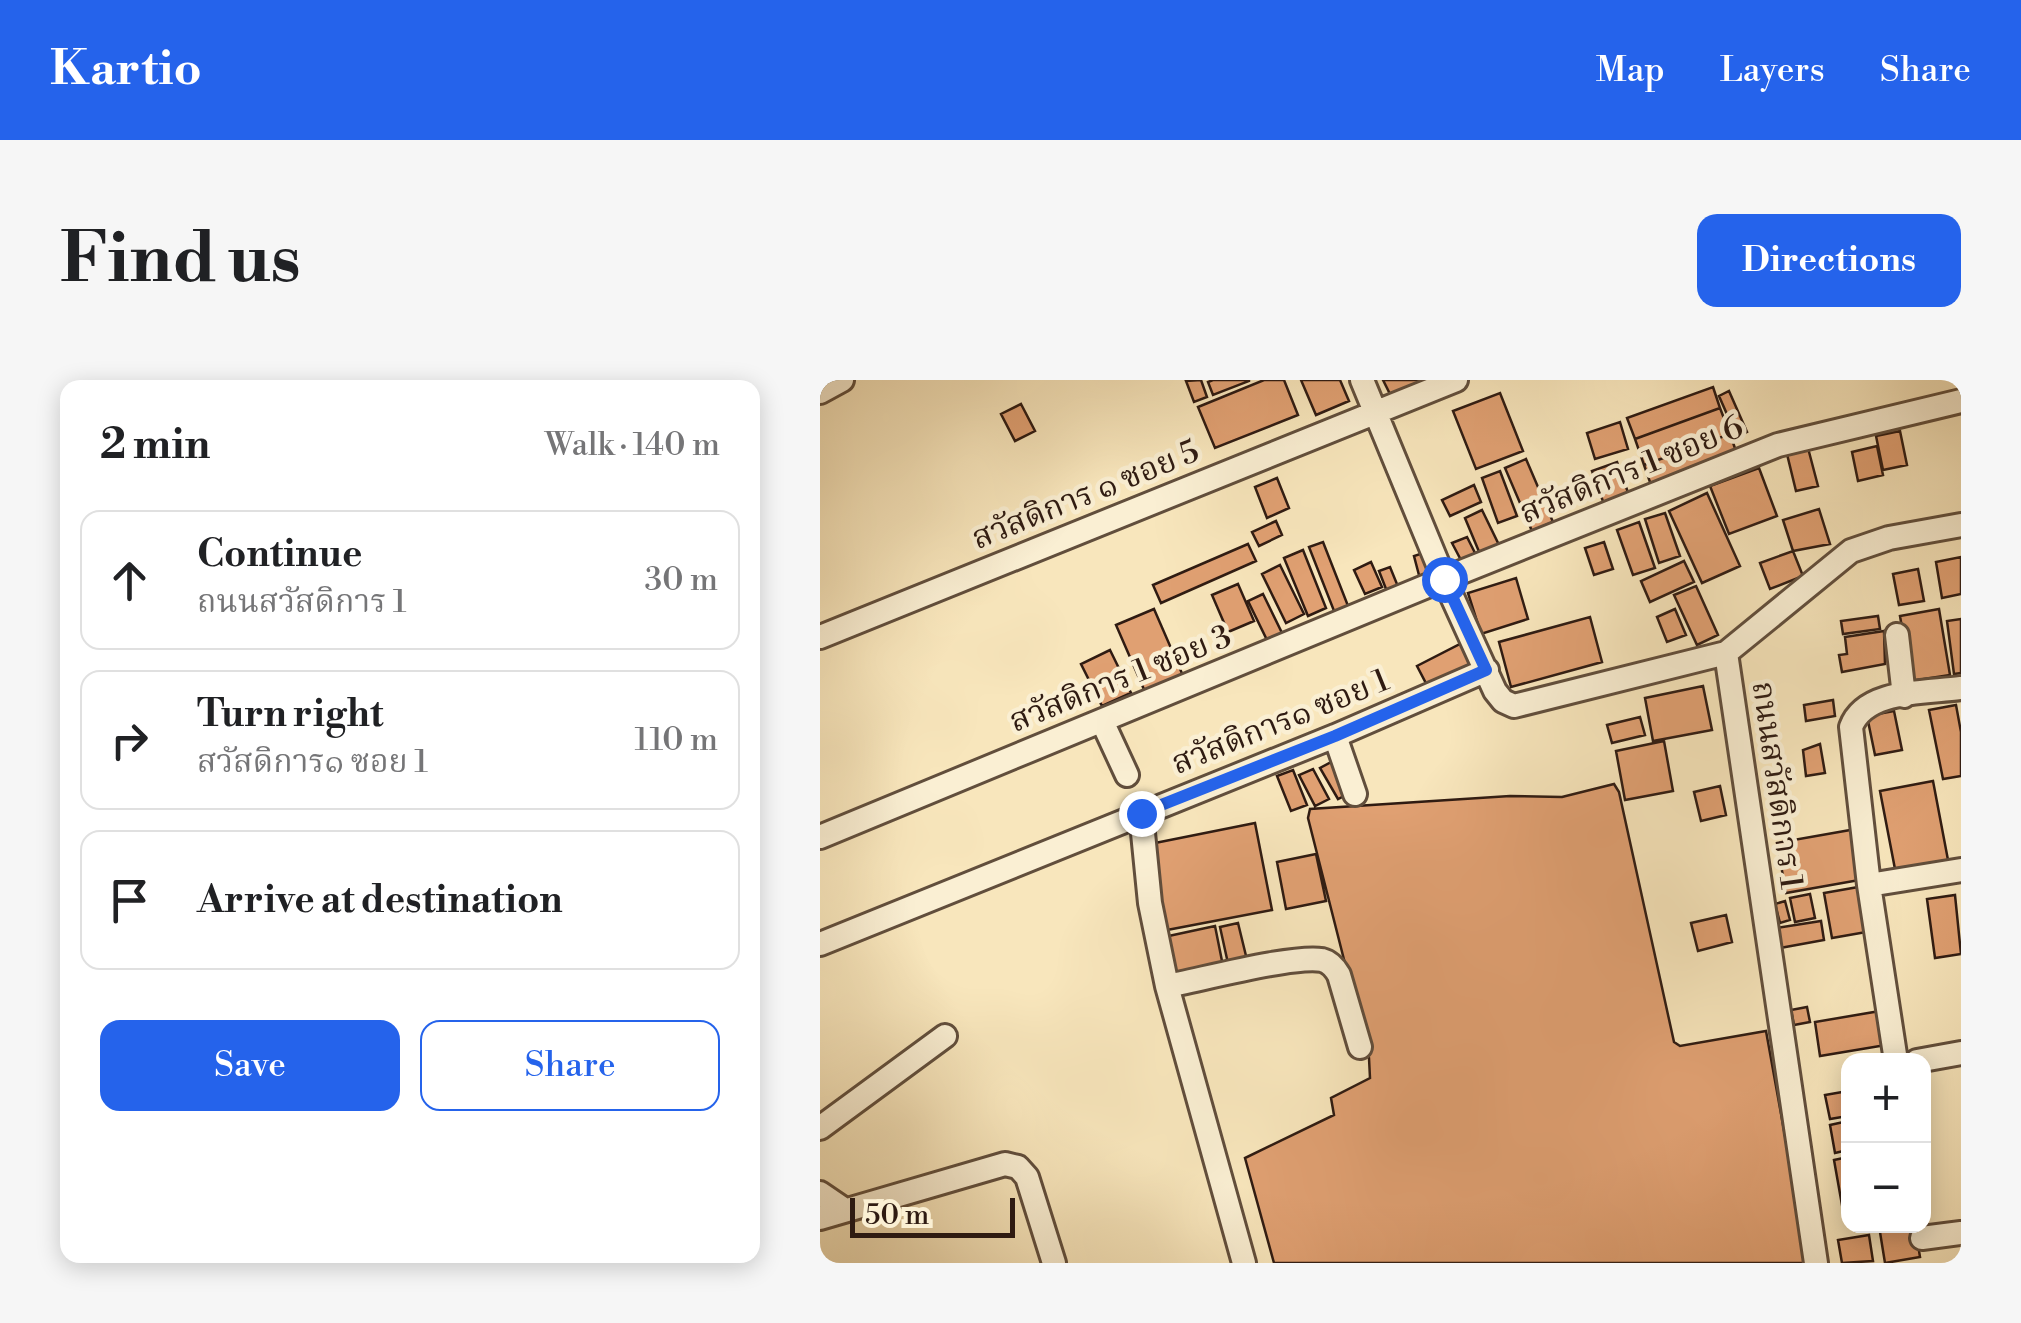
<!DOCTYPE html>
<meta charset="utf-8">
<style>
:root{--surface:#fff;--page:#f6f6f6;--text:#202124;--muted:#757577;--line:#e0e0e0;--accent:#2563eb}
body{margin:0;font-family:"Libre Bodoni","Noto Serif Thai",serif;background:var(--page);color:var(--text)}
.controls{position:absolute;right:30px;bottom:30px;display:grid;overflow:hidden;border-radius:20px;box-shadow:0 5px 25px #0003}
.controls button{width:90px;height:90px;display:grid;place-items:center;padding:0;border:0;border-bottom:2px solid var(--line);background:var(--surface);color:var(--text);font:50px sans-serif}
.scale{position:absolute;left:30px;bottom:25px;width:165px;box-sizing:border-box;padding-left:10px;border:5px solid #2f1b12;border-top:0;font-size:28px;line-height:35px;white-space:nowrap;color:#2f1b12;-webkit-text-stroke:8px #faefd3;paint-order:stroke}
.stop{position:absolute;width:30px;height:30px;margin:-22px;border:8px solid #2563eb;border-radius:50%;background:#fff}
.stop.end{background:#2563eb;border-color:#fff;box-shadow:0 2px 10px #0008}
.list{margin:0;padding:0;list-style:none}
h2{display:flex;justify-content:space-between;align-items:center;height:130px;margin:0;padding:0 40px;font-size:42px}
h2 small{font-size:32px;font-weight:400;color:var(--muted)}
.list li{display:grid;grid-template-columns:65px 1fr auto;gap:30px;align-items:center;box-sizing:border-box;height:140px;margin:0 20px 20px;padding:0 20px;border:2px solid var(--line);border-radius:20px}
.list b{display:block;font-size:38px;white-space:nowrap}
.list p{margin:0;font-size:32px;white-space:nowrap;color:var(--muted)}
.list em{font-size:32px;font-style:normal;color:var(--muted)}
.actions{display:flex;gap:20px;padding:30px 40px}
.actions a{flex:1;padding:22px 0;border:2px solid var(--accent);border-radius:20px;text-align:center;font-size:35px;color:var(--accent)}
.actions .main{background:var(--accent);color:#fff}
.icon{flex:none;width:55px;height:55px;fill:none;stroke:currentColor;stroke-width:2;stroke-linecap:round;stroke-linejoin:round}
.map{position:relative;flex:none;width:1141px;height:883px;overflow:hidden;border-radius:20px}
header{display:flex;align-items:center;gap:60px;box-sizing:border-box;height:140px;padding:0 50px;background:var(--accent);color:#fff}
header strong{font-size:48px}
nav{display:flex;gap:55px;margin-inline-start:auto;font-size:35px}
.intro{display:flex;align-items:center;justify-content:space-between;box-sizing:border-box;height:240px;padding:0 60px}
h1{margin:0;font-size:70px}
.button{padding:25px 45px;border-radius:20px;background:var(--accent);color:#fff;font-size:35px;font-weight:700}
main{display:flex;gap:60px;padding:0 60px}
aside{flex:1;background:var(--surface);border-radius:20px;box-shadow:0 5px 25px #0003}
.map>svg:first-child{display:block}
.building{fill:#e0a072;stroke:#2f1b12;stroke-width:2.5}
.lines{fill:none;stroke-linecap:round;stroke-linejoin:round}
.minor-casing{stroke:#614e3c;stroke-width:28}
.minor{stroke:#faefd3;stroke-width:22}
.route{stroke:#2563eb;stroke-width:12}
.labels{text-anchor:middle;stroke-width:9;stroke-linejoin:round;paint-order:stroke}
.street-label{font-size:32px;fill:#2f1b12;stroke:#faefd3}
</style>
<header>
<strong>Kartio</strong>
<nav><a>Map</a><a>Layers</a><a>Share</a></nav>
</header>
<div class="intro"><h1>Find us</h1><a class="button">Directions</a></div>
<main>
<aside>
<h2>2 min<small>Walk · 140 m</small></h2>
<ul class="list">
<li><svg class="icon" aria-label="ahead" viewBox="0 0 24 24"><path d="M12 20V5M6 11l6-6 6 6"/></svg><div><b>Continue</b><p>ถนนสวัสดิการ 1</p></div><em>30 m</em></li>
<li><svg class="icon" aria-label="right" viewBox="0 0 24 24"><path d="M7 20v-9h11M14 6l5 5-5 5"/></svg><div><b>Turn right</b><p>สวัสดิการ๑ ซอย 1</p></div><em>110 m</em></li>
<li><svg class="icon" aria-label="arrive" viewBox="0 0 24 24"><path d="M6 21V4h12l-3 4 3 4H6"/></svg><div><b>Arrive at destination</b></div></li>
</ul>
<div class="actions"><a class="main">Save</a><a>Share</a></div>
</aside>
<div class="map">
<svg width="1141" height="883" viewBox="0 0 1141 883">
<rect width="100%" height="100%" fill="#f8e6bc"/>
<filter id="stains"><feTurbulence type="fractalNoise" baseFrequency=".002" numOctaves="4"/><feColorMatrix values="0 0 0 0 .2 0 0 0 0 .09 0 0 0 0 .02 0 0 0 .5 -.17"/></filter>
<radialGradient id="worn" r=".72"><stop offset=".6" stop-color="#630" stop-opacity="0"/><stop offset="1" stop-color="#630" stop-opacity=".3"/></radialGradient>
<path class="building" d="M381,0L387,17L374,22L366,1Z
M393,0H429V1L393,15L388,2Z
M444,0H464L478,35L395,68L378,27Z
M481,0H520L529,21L496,35Z
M563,0H606L571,16Z
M893,7L900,28L815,59L807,38Z
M909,11L927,52L917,57L899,16Z
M680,13L703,71L656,89L633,31Z
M201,24L215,51L195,61L181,34Z
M900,28L910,54L824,85L815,59Z
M800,42L808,69L775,79L767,53Z
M1080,51L1087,85L1063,90L1056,56Z
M910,54L917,74L831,105L824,85Z
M1057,66L1063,95L1038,101L1032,72Z
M988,68L998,106L976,111L967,74Z
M706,79L733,142L712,151L685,88Z
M797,82L810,118L785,127L772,91Z
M939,88L957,136L909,154L890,106Z
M680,91L697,136L678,143L662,98Z
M457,98L469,128L447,138L435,107Z
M654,105L661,122L630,136L622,120Z
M887,113L920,186L882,203L849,131Z
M999,129L1010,164L973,171L963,140Z
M662,130L679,165L660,174L645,138Z
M845,133L860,176L839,183L825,139Z
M456,141L462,155L439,166L432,152Z
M819,142L835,188L813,195L797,150Z
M647,157L656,175L642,182L632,163Z
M503,162L530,231L516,236L489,167Z
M784,162L793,189L774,195L765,168Z
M428,164L436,181L341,223L333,205Z
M483,170L506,228L488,236L464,178Z
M973,171L983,196L950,209L940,183Z
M606,172L612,195L600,199L594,176Z
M1141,177V214L1122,218L1116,182Z
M864,181L874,202L830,222L821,201Z
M551,182L562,207L545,214L534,190Z
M460,185L484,234L466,243L442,194Z
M570,187L579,209L568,214L559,191Z
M1098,189L1104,221L1079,225L1073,194Z
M696,198L708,239L661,254L648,213Z
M418,204L434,241L408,252L392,215Z
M876,206L898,255L877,265L854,215Z
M443,214L462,253L447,260L428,221Z
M334,229L364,298L326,314L296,245Z
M855,229L866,255L847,262L837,237Z
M1119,229L1130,295L1091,301L1080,236Z
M1058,236L1060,249L1023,254L1021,241Z
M770,237L782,282L691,307L679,262Z
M1141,239V293L1134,294L1127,241Z
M1064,251L1065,284L1022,292L1019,275L1027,274L1025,257Z
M642,263L654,286L609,309L597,286Z
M290,270L311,313L282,326L261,284Z
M883,306L892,350L833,361L825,318Z
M1013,320L1015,336L986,341L984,325Z
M1136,325L1141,352V396L1123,399L1109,330Z
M1074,331L1082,370L1055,375L1047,336Z
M820,337L825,355L792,363L787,345Z
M844,361L853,411L805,420L796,371Z
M1000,364L1005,393L986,396L983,370Z
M515,380L532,412L518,419L500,388Z
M493,389L509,419L495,426L479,395Z
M473,390L487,425L471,431L457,396Z
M1113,401L1128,480L1075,489L1060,411Z
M794,404L799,412L854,662L860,666L946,651L988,883H454L425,778L514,735L511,718L550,698L549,678L488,438L490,429L690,416L742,417Z
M900,406L906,435L881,441L874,412Z
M435,443L452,530L347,550L330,464Z
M1036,449L1045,499L966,513L957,463Z
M496,474L506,521L466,529L457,482Z
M1044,506L1052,551L1012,558L1004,513Z
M990,514L995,538L975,542L970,518Z
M1135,515L1141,574L1115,578L1107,519Z
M965,521L970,540L960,543L955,524Z
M906,535L912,562L878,571L871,543Z
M1001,541L1004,560L960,568L957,548Z
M418,543L428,584L409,588L400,547Z
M395,546L404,591L353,601L344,557Z
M987,627L990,642L974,645L971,630Z
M1060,631L1066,665L1000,676L995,642Z
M1028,711V736L1010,739L1005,715Z
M1028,741V770L1015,773L1010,745Z
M1028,777V824L1022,825L1014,780Z
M1059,846H1095L1100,877L1065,883Z
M1049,855L1053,881L1022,883L1018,860Z"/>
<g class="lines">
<g class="minor-casing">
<path id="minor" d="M542,0L624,199L675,311L683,321L694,326L906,273L1031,171L1069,158L1141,145
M0,12L22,0
M1077,255L1084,316
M0,257L636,0
M906,273L996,883
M282,341L307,395
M515,356L535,414
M321,433L330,523L347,606L424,883
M0,457L624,199L958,65L1141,21
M1049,505L1141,490
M0,564L515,356L667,290
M347,606C380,600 473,575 502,580C510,582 515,588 519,595L540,667
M1076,681L1049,505L1031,347C1045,309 1106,313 1141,308
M1097,681L1141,673
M0,748L125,656
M0,813L25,830
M0,838L185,784L198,787L207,797L234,883
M1102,858L1141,853"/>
</g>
<use href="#minor" class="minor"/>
</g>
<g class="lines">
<path class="route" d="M321,433L515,356L666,290L624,199"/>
</g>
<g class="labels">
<g class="street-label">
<text transform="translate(811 89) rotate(-22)" y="11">สวัสดิการ 1 ซอย 6</text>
<text transform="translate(265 114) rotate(-22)" y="11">สวัสดิการ ๑ ซอย 5</text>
<text transform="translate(300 298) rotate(-22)" y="11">สวัสดิการ 1 ซอย 3</text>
<text transform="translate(460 341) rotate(-22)" y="11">สวัสดิการ๑ ซอย 1</text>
<text transform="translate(958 405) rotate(82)" y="11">ถนนสวัสดิการ 1</text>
</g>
</g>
<rect width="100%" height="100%" filter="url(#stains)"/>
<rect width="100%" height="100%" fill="url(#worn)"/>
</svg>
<div class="controls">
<button>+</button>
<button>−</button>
</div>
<div class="scale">50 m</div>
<div class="stop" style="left:624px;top:199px"></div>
<div class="stop end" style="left:321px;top:433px"></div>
</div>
</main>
